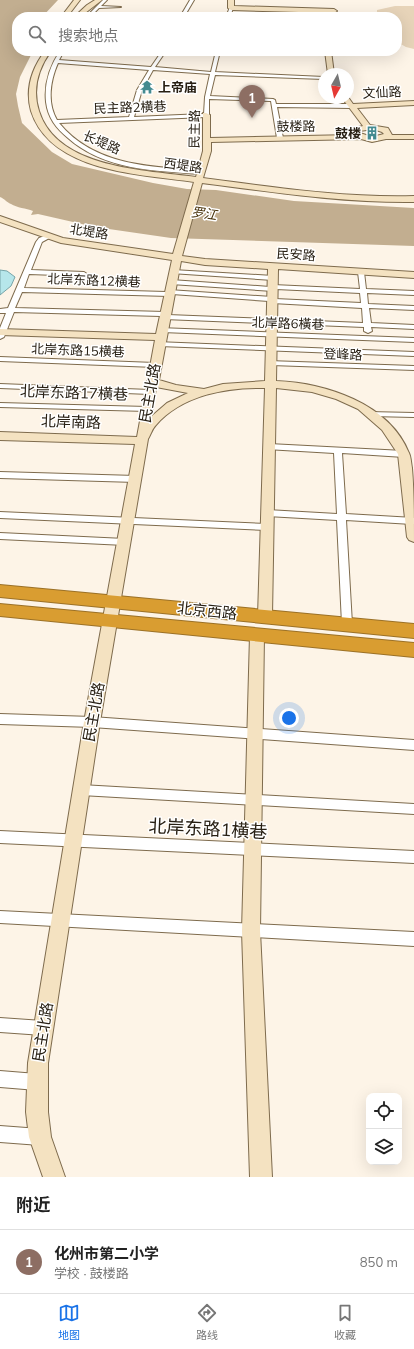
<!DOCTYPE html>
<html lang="zh">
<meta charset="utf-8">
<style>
:root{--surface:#fff;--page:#f6f6f6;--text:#222;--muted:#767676;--line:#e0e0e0;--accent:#1a73e8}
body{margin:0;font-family:Mulish,"Noto Sans SC",sans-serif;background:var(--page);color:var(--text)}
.controls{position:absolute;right:12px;bottom:12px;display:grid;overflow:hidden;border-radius:8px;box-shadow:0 4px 16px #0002}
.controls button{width:36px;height:36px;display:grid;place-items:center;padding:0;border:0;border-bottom:1px solid var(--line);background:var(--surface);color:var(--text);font:20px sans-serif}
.compass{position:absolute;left:318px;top:68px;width:36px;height:36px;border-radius:50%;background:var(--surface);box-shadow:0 4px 16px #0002;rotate:188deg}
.you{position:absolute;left:289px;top:718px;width:14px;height:14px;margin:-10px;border:3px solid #fff;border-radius:50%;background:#1a73e8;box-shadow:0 0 0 6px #1a73e833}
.badge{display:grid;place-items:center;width:26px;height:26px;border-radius:50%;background:var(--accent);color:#fff;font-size:13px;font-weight:700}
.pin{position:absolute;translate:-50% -33px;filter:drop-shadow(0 1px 2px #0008)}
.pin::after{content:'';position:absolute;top:21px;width:14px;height:12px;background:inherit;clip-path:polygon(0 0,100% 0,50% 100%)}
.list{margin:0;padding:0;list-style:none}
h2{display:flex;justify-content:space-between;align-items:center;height:52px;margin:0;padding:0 16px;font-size:17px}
h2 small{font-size:13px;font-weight:400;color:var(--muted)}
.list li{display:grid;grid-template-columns:26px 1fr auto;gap:12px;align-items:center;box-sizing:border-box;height:64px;padding:0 16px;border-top:1px solid var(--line)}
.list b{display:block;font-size:15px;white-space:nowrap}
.list p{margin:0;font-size:13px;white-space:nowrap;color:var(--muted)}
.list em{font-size:13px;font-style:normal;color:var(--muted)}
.icon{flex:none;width:22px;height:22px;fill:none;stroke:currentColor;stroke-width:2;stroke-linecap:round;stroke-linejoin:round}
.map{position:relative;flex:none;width:414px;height:1177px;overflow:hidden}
.search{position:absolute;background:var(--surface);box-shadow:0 4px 16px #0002;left:12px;right:12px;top:12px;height:44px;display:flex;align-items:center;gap:10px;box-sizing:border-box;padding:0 14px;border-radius:16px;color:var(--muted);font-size:15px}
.sheet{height:116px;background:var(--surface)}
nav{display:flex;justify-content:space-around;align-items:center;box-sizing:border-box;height:56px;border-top:1px solid var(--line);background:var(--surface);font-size:11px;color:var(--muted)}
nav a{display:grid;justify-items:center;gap:2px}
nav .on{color:var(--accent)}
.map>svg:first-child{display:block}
.green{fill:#e7d4b9}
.water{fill:#c2ae90}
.building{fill:#b6e6ea;stroke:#76a4a8}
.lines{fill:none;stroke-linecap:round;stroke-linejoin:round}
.street-casing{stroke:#7e6b4d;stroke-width:2}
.secondary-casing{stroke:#7e6b4d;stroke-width:2}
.highway-casing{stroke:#9b7127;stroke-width:2}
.street{fill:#fff;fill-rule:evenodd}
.secondary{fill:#f4e2c1;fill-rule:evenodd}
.highway{fill:#d99d31;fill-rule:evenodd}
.labels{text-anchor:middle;stroke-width:3;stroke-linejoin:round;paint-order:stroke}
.far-poi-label{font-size:13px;font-weight:bold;fill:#282014;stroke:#fff;text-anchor:start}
.far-street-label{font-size:13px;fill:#282014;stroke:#fff}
.far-water-label{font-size:13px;font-style:italic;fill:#452f07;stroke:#fff}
.street-label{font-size:15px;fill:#282014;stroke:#fff}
.near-street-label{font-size:18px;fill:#282014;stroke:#fff}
</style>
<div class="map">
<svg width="414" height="1177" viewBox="0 0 414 1177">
<rect width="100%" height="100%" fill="#fdf4e7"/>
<path class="green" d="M395,6H414V49L406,47L397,42V17H377V10Z"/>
<path class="water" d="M0,0H58L42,17H17V51H33L20,77L16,94L18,106L22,123L52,152L72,164L153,183L187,189L216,190L294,201L414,208V246L171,238L95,227L38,214L31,215L33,211C26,208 17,208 11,204C6,202 5,199 0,197Z"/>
<path class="building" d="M0,270L7,271L15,277L11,286L0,295Z"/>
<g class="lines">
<g class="street-casing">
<path id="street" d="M103,0H107L101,6L121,7L99,8L90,17H86Z
M190,0H194L184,17H180Z
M230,7L233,8L230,17H226Z
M60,51H64L59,60L151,67L162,51H166L155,67L211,72L216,51H220L215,72L324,77V79L215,75L210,96L273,99L275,100L276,104H352L355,106L352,108L277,107L283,138L280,140L277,138L271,101L209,99V115L206,117L59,123C94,166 151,167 201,170L204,172L201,174C155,171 104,170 68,138C56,128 48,118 46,102C44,83 50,66 60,51ZM58,63L149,70L137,90L129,117L57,120C47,103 50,81 58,63ZM153,70L210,74L205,97L204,114L134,117L142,90Z
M50,234L53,236L42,242L31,270L84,272L87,274L84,276L29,274L24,288L166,292L169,290L272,297L275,299L361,303L360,293L276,289L273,291L171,284L168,282L171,280L270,287L273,285L360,289L358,272L361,270L364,272L366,289L414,291V295L367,293L368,304L414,306V310L369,308L371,323L414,325V329L371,327L372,331L368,333L364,331V327L164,319H161V316L14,312L4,337L0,339V328L6,313H0V309L8,308L36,242L39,238ZM22,292L169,296L172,294L269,301L272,303L362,308L363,323L168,315V312H165L15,308Z
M173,270L273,276L276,278L273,280L171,273L170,272Z
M159,328L414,338V342L162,332H159Z
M156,342L414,352V356L159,346H156Z
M0,357L155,363L159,365L155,367L0,361Z
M268,361L414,366V370L271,365L267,363Z
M0,384L150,390L154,392L150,394L0,388Z
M0,403L147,407L151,409L147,411L0,407Z
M368,412L414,413V417L371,416H368Z
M269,444L404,451L408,454L404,457L342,453L346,514L414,518V524H412L346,520L352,624L351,627H343L342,624L337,520L267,516L262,513L267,510L337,514L334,453L266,449L265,447Z
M0,472L136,476L140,479L136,482L0,478Z
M0,512L267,524L272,527L267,530L0,518Z
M0,533L125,539L130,542L125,545L0,539Z
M0,714L92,717L414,740V750L92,727L0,724Z
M81,785L414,804V814L81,795L77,794L75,790L77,786Z
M0,831L414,851V863L0,843Z
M0,911L414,932V946L0,923Z
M0,1018L43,1021L48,1023L50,1028L48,1033L43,1035L0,1032Z
M0,1071L37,1074L42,1077L45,1082L42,1087L37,1090L0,1087Z
M0,1126L40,1129L46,1131L48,1137L46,1143L40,1145L0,1142Z"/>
</g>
<g class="secondary-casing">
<path id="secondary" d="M74,0H80L67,17H61Z
M95,0H102L80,17H74L87,5Z
M228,0H234V6L334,9L337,11L334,13L231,10L228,8Z
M45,51H51C38,69 32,89 39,111C57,169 146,170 196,177L203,151V113H206L210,115V138L353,135L354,128L363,126L342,98L348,97L353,104L414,101V105L357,108L370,125L388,128L392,135H414V139H386L372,142L361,139L211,142V151L203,178C273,187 344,198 414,196V202C343,203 272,192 202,183L182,256L205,259L414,272V278L278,269L276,381C325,383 389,403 409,453C411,457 411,463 412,468C414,492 414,517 414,542L409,540L407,537L398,454L382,430L358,409L336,399L312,392L276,388L272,616L270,620L265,621L260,620L258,616L265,388C227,387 182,395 156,425C152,429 151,434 148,439L100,722L48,1063V1112L51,1137L65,1177H43L29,1137L26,1112L28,1063L84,722L135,444L0,440V432L137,437L155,340L0,335V329L156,334L172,260L61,243L0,222V216L63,238L173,254L194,182C141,174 51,173 31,111C25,89 32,68 45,51ZM373,129L382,132L384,134L372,137L360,133V131ZM181,261L205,265L268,269L265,381L223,384L204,389L176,385L159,380ZM156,387L188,393L167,403L152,416Z
M325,51H331L334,74H328Z
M257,629L262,631L264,635L260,931L272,1177H250L242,931L250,635L252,631Z"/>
</g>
<g class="highway-casing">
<path id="highway" d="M0,585L414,624V638L0,597Z
M0,604L414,643V657L0,616Z"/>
</g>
<use href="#street" class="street"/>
<use href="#secondary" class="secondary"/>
<use href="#highway" class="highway"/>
</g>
<defs>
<g id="temple-bare" transform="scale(1.08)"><path d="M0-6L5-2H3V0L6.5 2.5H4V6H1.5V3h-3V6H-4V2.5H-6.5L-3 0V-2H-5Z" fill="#438a90" stroke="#fff" stroke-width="2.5" paint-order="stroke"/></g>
<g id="building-bare" transform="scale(1.08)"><path d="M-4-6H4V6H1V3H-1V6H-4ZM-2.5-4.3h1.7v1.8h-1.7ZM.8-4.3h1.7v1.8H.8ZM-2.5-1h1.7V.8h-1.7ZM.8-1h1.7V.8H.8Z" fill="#438a90" stroke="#fff" stroke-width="2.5" paint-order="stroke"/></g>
</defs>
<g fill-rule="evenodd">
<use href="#temple-bare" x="147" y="87"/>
<use href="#building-bare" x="372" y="133"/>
</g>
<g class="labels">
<g class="far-poi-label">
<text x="158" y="92">上帝庙</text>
<text x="361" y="138" text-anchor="end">鼓楼</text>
</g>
<g class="far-street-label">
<text transform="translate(382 92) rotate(-3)" y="5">文仙路</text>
<text transform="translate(130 107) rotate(-2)" y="5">民主路2横巷</text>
<text transform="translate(296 126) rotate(-1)" y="5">鼓楼路</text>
<text transform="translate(194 129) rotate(-89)" y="5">民主路</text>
<text transform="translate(102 142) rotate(23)" y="5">长堤路</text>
<text transform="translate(183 165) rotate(8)" y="5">西堤路</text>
<text transform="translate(89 231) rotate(9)" y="5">北堤路</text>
<text transform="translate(296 254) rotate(4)" y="5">民安路</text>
<text transform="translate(94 280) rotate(2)" y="5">北岸东路12横巷</text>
<text transform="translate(288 323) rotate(2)" y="5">北岸路6橫巷</text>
<text transform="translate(78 350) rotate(2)" y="5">北岸东路15横巷</text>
<text transform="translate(343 354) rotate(2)" y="5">登峰路</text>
</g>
<g class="far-water-label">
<text transform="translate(204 213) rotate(8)" y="5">罗江</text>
</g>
<g class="street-label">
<text transform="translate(74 393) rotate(2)" y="5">北岸东路17横巷</text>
<text transform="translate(150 393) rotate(-80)" y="5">民主北路</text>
<text transform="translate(71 422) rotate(2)" y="5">北岸南路</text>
<text transform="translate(207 611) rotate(6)" y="5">北京西路</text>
<text transform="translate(94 712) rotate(-80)" y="5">民主北路</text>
<text transform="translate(43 1032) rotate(-81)" y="5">民主北路</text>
</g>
<g class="near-street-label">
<text transform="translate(208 829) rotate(3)" y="6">北岸东路1横巷</text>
</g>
</g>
</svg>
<div class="controls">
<button><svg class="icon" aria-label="locate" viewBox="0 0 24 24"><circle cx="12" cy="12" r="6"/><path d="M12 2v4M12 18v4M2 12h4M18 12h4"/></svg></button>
<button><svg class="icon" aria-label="layers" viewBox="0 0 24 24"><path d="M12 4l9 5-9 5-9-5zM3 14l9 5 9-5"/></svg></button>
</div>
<svg class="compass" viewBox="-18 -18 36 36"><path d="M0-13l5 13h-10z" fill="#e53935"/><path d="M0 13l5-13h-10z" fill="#767676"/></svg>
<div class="you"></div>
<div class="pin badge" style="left:252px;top:118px;background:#8d6e63">1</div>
<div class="search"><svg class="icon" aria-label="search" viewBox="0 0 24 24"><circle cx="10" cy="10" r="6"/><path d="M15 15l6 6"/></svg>搜索地点</div>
</div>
<section class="sheet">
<h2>附近<small></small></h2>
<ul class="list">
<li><span class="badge" style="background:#8d6e63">1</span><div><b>化州市第二小学</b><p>学校 · 鼓楼路</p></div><em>850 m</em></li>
</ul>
</section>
<nav>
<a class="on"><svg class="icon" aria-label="map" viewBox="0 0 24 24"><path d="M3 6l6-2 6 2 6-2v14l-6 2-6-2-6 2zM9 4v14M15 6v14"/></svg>地图</a>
<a><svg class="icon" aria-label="directions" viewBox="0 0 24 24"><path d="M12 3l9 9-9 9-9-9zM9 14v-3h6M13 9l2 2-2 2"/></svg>路线</a>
<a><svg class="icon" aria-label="saved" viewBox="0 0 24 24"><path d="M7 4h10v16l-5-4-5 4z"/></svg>收藏</a>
</nav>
